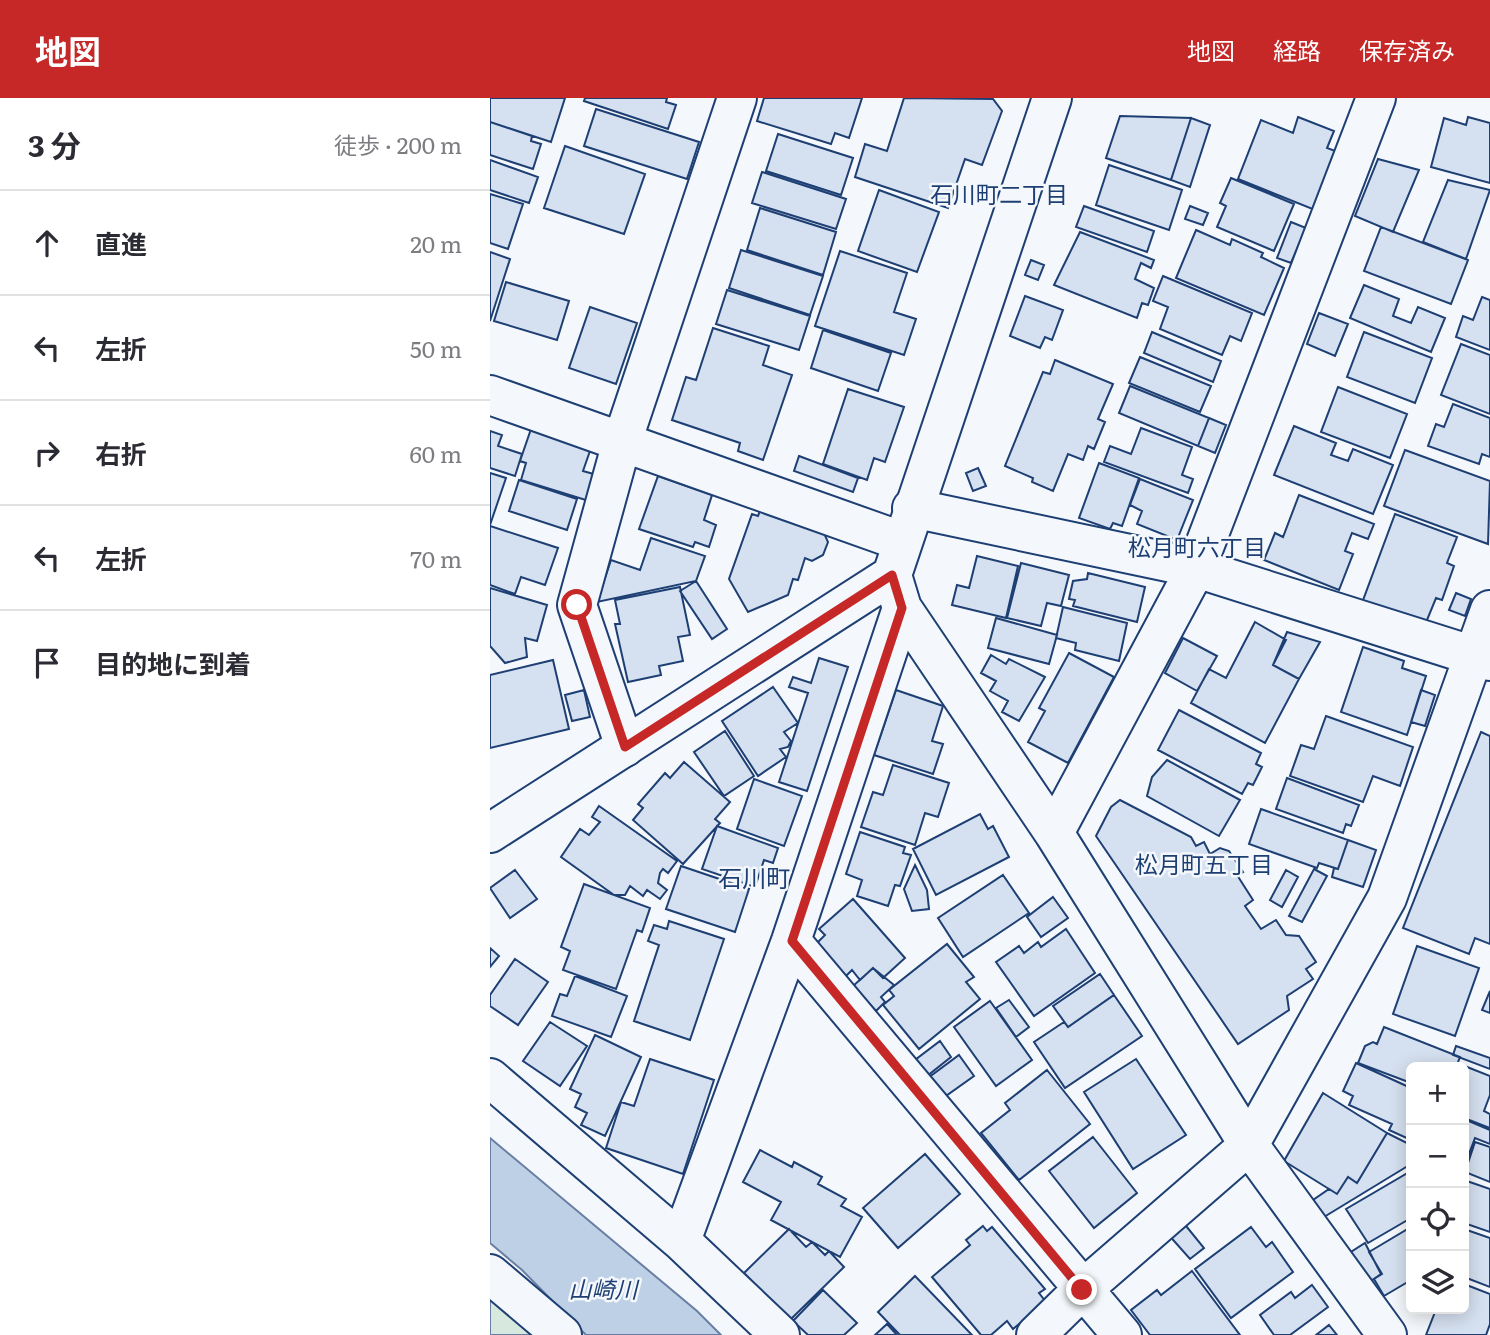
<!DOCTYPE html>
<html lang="ja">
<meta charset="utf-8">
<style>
:root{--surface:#fff;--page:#f2f2f3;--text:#2b2b33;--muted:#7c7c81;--line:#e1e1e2;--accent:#c62828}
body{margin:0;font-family:Literata,"Noto Sans JP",serif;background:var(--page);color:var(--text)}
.controls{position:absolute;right:21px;bottom:21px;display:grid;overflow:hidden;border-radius:10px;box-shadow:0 4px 18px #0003}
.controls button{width:63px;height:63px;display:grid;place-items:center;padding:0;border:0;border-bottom:2px solid var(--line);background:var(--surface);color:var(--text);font:35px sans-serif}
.stop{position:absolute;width:21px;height:21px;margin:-16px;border:5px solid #c62828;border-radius:50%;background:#fff}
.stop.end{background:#c62828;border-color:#fff;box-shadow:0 2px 7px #0008}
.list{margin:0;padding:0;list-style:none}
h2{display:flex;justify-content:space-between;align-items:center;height:91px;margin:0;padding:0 28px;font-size:30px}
h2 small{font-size:23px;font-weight:400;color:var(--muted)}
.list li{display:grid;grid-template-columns:46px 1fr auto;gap:21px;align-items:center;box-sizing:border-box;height:105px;padding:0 28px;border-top:2px solid var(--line)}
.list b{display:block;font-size:26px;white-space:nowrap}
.list em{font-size:23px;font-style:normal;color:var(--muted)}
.icon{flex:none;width:38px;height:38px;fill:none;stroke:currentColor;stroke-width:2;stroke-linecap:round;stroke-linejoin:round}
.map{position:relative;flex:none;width:1000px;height:1237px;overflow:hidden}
header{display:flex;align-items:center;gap:42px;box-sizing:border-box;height:98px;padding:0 35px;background:var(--accent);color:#fff}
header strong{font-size:33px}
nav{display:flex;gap:38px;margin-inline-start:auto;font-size:24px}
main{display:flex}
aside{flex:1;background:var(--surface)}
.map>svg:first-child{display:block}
.green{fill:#d7e8df;stroke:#687fa3;stroke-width:2}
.water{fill:#bed0e5;stroke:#687fa3;stroke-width:2}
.building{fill:#d5e0f0;stroke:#1d3f73;stroke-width:2}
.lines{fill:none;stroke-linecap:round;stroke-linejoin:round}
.street-casing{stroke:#1d3f73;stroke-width:42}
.secondary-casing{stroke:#1d3f73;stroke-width:42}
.street{stroke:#f4f7fb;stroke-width:38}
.secondary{stroke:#f4f7fb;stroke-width:38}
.route{stroke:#c62828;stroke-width:9}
.labels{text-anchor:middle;stroke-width:5;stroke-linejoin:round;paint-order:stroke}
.neighbourhood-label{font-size:23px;fill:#1d3f73;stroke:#f4f7fb}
.water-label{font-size:23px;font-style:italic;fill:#1d3f73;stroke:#f4f7fb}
.quarter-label{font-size:24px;fill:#1d3f73;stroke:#f4f7fb}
</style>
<header>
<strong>地図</strong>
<nav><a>地図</a><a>経路</a><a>保存済み</a></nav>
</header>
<main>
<aside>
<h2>3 分<small>徒歩 · 200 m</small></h2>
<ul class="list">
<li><svg class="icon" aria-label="ahead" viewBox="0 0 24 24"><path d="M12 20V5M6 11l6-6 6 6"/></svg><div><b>直進</b></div><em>20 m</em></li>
<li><svg class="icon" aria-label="left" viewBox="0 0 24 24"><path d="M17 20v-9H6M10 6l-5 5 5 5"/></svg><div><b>左折</b></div><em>50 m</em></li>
<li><svg class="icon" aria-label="right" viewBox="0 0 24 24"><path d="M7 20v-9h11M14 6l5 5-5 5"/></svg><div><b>右折</b></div><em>60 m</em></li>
<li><svg class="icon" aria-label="left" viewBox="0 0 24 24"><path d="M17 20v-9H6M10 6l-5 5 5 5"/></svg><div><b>左折</b></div><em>70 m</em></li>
<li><svg class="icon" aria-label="arrive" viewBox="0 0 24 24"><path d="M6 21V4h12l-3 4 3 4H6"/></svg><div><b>目的地に到着</b></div></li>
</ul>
</aside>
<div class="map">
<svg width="1000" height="1237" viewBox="0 0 1000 1237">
<rect width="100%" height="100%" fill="#f4f7fb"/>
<path class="green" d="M0,1176L72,1237H0Z"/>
<path class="water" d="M0,1040L207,1213L231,1237H96L32,1172L0,1145Z"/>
<path class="building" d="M0,0H75L61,44L0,24Z
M95,0H177L176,4L186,7L178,31L94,3Z
M274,0H372L359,40L345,35L341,46L267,23Z
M414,0L503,1L512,13L492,67L475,61L458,110L365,79L375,46L397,53Z
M106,11L209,44L197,81L94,48Z
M630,18L701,20L681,82L616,60Z
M808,19L844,33L837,50L848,54L825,112L748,81L771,22L803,35Z
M978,19L1000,25V85L941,69L954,20L976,27Z
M701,20L720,27L700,89L681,82Z
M0,24L42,38L41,43L51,46L43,71L0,57Z
M288,36L363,60L351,97L276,73Z
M75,48L155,76L134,136L54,110Z
M888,61L929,72L903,134L865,118Z
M0,62L48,79L39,105L0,92Z
M619,67L692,92L679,132L606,107Z
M272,74L356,101L346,131L262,105Z
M741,80L804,106L784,153L727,129L736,108L730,105Z
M958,82L1000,92L976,161L933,144Z
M389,92L449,114L427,174L368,153Z
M0,96L33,106L18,151L0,145Z
M594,108L664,133L657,154L586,129Z
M700,108L718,115L713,127L695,121Z
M270,110L346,134L333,177L257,152Z
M801,124L816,130L801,165L787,160Z
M891,129L978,162L961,206L874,173Z
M706,132L740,147L742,141L773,155L771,159L794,170L774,217L686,180Z
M590,134L664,162L661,170L651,165L645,181L664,190L658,207L652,205L647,220L564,187Z
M251,152L333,178L320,217L239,190Z
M350,153L417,175L404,214L426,221L414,257L325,228Z
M0,154L20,161L0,223Z
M541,162L554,167L548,182L535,177Z
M673,178L762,215L751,243L740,238L732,257L670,231L678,209L663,203Z
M16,184L79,203L67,242L4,223Z
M874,187L909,201L903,218L921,225L928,209L955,220L941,254L860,220Z
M237,192L320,218L309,252L226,226Z
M535,198L573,212L562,242L555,239L550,250L520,238Z
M992,199L1000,202V252L966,239L973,218L983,222Z
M100,209L147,225L126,286L79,270Z
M829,215L858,226L845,258L817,246Z
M223,230L279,248L273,267L302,277L273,362L248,353L250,345L182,322L196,279L206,282Z
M333,232L401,255L388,293L321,270Z
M662,234L731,263L723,284L654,255Z
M874,234L942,260L925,305L857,279Z
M971,246L1000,257V316L951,297Z
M650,259L721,288L710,314L639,285Z
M565,262L623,286L608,321L615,324L604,351L598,348L593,362L578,356L563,393L542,384L543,380L515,368L553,274L560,276Z
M640,288L719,320L708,348L629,315Z
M848,289L917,316L900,360L831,334Z
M358,291L414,309L395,364L384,360L377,382L333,366Z
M963,306L1000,320V359L992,356L989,366L938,348L946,326L954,329Z
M719,320L736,327L725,355L708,348Z
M804,328L846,345L841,357L858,363L863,351L903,367L883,416L784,377Z
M651,330L702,349L692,377L703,381L698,395L614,364L620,348L641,356Z
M41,331L101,350L93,373L107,377L99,403L31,382L36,365L30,363Z
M0,333L12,337L8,348L32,356L25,378L0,370Z
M915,352L1000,383L998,446L894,408Z
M309,358L368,380L363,394L304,373Z
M609,365L649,380L632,428L623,425L620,431L589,420Z
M488,370L496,388L483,393L476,375Z
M0,375L16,380L0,427Z
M168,378L222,397L214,422L226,427L219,449L205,444L203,449L149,431Z
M650,381L703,402L687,442L647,426L652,413L640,407Z
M29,382L87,401L77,432L19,413Z
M809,397L884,426L878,441L862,435L855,453L863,456L849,492L774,462L785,435L793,439Z
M271,410L333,433L338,444L333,457L322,463L315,460L308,482L303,481L298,497L258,514L239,481L262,416L268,418Z
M905,416L967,439L957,465L964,468L952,502L946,500L935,527L872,505Z
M0,428L68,450L55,487L31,479L25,496L0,487Z
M161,440L215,458L206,483L107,504L121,462L150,472Z
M487,458L528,468L516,520L462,507L467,487L479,490Z
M531,465L579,477L571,508L557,505L551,528L517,520Z
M598,475L655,489L647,524L583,508L585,502L579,501L583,483L597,481Z
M206,483L237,531L222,541L190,493Z
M190,489L200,537L188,539L193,563L169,568L171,577L138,584L125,526H130L125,502Z
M0,490L57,507L47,543L35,540L37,559L15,565L0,548Z
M966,495L981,501L975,518L959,512Z
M573,509L637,525L629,563L585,552L586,545L566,540Z
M506,520L567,537L559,566L498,550Z
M765,524L796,542L783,567L809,581L775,645L701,605L719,571L736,580Z
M797,534L830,544L809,581L783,567Z
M693,540L727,558L707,593L675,575Z
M873,549L914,563L912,570L936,578L917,637L851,614Z
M579,555L624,579L578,665L538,644L555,613L549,610Z
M501,557L516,566L519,561L555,579L529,623L512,614L518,603L500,593L506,583L491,575Z
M329,560L358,569L317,693L289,684L318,595L299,589L303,579L321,585Z
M63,562L79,631L0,650V577Z
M283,589L308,625L294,634L301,643L298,649L290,651L296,659L268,678L232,623Z
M94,592L100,619L82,623L75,597Z
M406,592L453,608L442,643L453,646L443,676L384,657Z
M931,592L945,597L935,628L921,624Z
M689,612L771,655L766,666L772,669L763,687L758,685L752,696L668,652Z
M836,618L923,649L910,688L883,678L873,704L800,678L811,647L824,651Z
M235,633L264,678L234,698L204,654Z
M991,634L1000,638V846L985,840L979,856L913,830Z
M677,662L750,702L729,738L657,698L662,679Z
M194,664L240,704L225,721L230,725L193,766L143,722L153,710L148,706L175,675L180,680Z
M403,667L459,685L448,719L435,715L425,747L371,729L383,694L393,697Z
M797,680L869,707L861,728L856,726L853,735L786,711Z
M264,681L312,698L294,748L247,731Z
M630,702L701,739L706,748L714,744L720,756L730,750L739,753L753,774L747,777L763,802L755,808L771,831L786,822L796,837L809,838L826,864L816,871L823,881L797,898L799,912L748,946L606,738L621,709Z
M109,708L187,763L178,775L173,771L170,775L168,785L177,792L170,801L157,792L153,798L140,788L135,797H124L71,759L90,731L99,737L110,724L102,719Z
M771,711L858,742L848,771L829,765L827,770L759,746Z
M490,716L498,731L503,728L519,759L446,797L423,751Z
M227,728L288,750L283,765L274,762L265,789L212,771Z
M370,734L415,749L413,755L421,757L410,788L405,787L398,808L367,798L372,782L356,776Z
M858,742L886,752L873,789L842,779L844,770L848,771Z
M425,767L437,792L439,811L422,813L414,791Z
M191,768L259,791L245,834L176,811Z
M824,771L837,778L812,824L799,818Z
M25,772L47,801L20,820L0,790Z
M796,772L808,779L792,809L780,802Z
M513,777L539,815L473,859L448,820Z
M94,786L160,810L152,834L147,832L126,891L73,872L80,853L71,849Z
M563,799L578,820L551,839L537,819Z
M363,801L415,860L393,880L383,870L370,882L362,872L356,878L327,845L335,837L329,831Z
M179,823L234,841L200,942L144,923L169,847L158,843L164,827L177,831Z
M576,831L605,875L544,918L506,864L529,848L534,855L548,844L551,849Z
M457,846L484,879L476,884L490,901L429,951L393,907L404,898L399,892Z
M927,848L989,870L965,938L903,916Z
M0,850L9,858L0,869Z
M25,861L58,884L28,927L0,908V897Z
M383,870L404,887L391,899L395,904L386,913L363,888Z
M610,876L624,897L578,929L563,908Z
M85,878L137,898L121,939L62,918L70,896L77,898Z
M1000,893V915L992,912Z
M624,897L652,938L575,990L544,944L574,924L578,929Z
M519,902L539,929L526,939L506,910Z
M500,903L542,962L506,988L464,929Z
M60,924L97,948L70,988L33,963Z
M894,929L970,959L966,969H921V985L868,965L875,948L883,944L887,946Z
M105,937L151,959L115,1038L91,1027L97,1015L85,1009L91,996L80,991Z
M450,943L461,959L437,978L425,962Z
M966,948L1000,960V971L963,957Z
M469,957L484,978L453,1000L438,980Z
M160,961L224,982L193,1076L116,1050L131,1004L144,1008Z
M646,961L696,1037L643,1071L594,994Z
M866,965L921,990V1042L899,1032L902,1026L859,1007L863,998L853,993Z
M972,967L1000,978V997L994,1013L1000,1016V1030L974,1020Z
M557,972L600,1026L529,1082L491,1035L520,1012L515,1005Z
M833,995L897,1035L867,1085L858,1079L847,1096L794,1063Z
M974,1021L1000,1032V1046L985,1040L974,1069Z
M897,1035L921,1047V1066L834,1119L823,1102L839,1091L847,1096L858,1079L867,1085Z
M603,1039L647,1095L604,1130L559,1073Z
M985,1044L1000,1049V1084L975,1074Z
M270,1052L302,1069L304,1064L332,1079L328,1086L356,1101L351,1108L372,1119L350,1159L281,1122L291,1104L253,1084Z
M435,1056L470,1096L408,1150L373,1110Z
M921,1073V1120L878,1145L856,1111Z
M974,1082L1000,1091V1134L974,1125Z
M692,1123L714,1150L700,1161L677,1135Z
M493,1128L497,1133L502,1129L555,1191L549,1195L556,1204L523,1231L517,1223L501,1237H491L442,1179L480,1147L476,1142Z
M761,1129L776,1149L782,1144L803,1174L741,1220L705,1171Z
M921,1129V1182L894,1198L884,1181L892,1176L879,1154Z
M299,1131L316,1149L322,1144L335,1157L339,1153L354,1169L300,1222L254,1175Z
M974,1131L1000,1140V1189L974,1179Z
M875,1145L891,1176L872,1189L853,1159Z
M702,1173L750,1237H660L641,1212L667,1192L671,1197Z
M425,1178L482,1237H410L388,1214Z
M974,1186L1000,1196V1226L996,1237H936L945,1214L935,1211H974Z
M822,1187L838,1209L800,1237H784L770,1217L801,1194L805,1200Z
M333,1192L367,1225L354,1237H318L303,1223Z
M397,1226L407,1237H385Z
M839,1227L847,1237H826Z"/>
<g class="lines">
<g class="street-casing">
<path id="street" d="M0,297L411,443
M422,410L706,470L1000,563
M402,477L412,510L564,735L759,1047L897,1237
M135,649L87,507L132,344L247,0
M564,735L706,470L886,0
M301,843L632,1237
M0,980L191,1143L290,1237
M191,1143L301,843L412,510
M0,1176L72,1237
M546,1237L592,1192L759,1047L897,800L1000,512"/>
</g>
<g class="secondary-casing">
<path id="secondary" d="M0,735L402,477L562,0"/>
</g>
<use href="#street" class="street"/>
<use href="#secondary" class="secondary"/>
</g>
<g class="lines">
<path class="route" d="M87,507L135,649L402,477L412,510L302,843L592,1192"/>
</g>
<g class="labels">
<g class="neighbourhood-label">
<text x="509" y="105">石川町二丁目</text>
<text x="707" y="458">松月町六丁目</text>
<text x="714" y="775">松月町五丁目</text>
</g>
<g class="water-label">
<text x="113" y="1200">山崎川</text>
</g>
<g class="quarter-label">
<text x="264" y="789">石川町</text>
</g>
</g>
</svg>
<div class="controls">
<button>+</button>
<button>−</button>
<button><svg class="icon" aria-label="locate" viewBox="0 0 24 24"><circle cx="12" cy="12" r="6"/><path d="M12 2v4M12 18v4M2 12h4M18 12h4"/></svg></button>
<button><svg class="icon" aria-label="layers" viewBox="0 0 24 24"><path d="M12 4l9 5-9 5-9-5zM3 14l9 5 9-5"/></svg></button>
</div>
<div class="stop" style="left:87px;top:507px"></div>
<div class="stop end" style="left:592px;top:1192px"></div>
</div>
</main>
